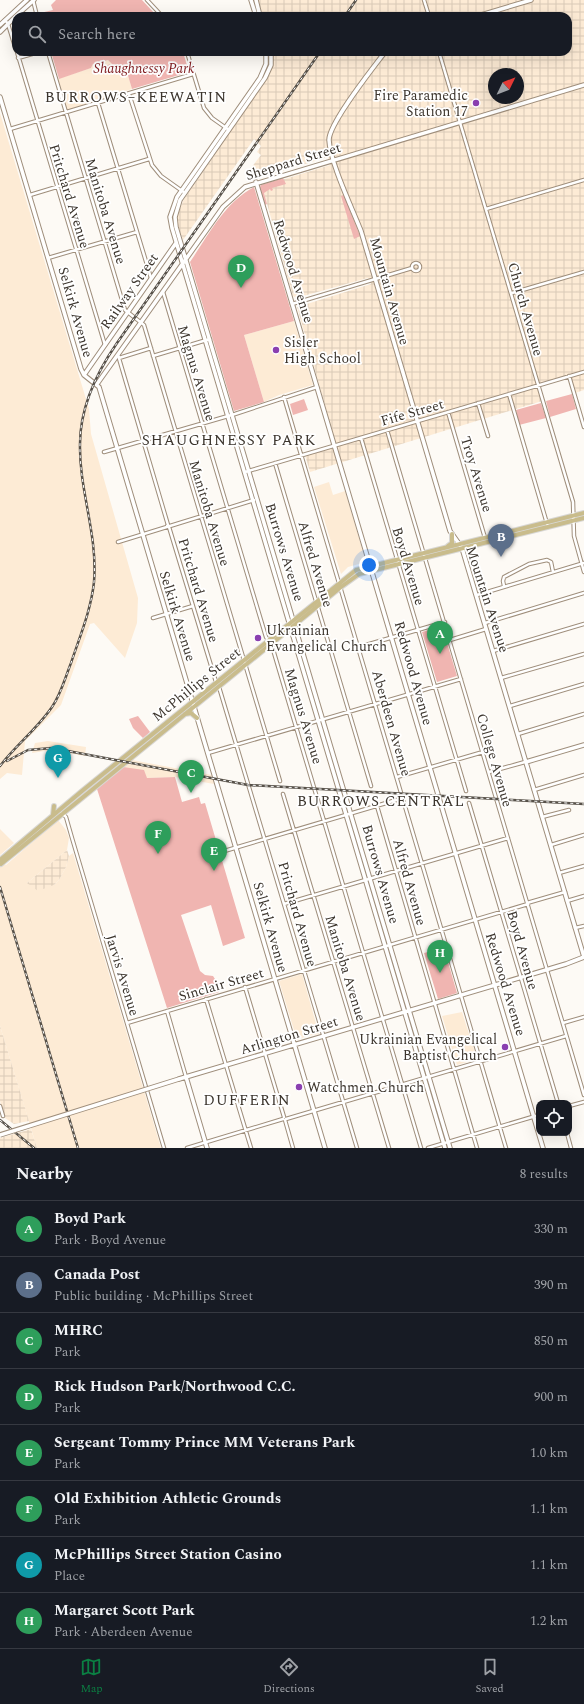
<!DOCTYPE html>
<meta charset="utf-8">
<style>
:root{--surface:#171b24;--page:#242831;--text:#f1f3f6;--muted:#9ea1a6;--line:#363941;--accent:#0b8043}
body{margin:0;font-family:Spectral,serif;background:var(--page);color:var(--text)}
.controls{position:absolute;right:12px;bottom:12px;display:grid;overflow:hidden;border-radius:8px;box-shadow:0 4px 16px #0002}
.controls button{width:36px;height:36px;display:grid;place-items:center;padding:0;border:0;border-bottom:1px solid var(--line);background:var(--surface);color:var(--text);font:20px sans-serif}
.compass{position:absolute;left:488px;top:68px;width:36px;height:36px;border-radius:50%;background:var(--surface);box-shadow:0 4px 16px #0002;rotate:47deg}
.you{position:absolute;left:369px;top:565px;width:14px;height:14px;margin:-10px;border:3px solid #fff;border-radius:50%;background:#1a73e8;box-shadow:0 0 0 6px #1a73e833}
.badge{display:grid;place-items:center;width:26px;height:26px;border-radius:50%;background:var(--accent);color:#fff;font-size:13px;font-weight:700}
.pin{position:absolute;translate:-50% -33px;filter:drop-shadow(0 1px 2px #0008)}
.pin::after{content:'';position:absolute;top:21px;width:14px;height:12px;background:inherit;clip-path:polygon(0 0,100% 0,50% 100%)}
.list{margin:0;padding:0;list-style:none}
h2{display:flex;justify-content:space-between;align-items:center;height:52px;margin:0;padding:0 16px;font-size:17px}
h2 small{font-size:13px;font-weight:400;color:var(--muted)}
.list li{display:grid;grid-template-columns:26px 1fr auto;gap:12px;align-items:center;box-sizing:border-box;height:56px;padding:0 16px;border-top:1px solid var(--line)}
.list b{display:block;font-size:15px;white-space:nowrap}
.list p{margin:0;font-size:13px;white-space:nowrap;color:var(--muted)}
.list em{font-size:13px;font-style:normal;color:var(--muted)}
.icon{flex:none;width:22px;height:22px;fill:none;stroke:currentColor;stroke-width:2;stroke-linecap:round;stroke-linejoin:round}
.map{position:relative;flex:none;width:584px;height:1148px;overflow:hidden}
.search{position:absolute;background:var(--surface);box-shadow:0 4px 16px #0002;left:12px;right:12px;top:12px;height:44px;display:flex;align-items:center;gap:10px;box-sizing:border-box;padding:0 14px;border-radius:12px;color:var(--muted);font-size:15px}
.sheet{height:500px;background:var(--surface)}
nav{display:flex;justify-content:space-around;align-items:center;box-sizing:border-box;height:56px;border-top:1px solid var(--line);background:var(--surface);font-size:11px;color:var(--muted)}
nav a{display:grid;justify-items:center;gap:2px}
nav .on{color:var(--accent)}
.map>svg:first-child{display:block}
.built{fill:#fdebd5}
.industrial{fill:url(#industrial-grid);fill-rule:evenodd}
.green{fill:#f0b5b1}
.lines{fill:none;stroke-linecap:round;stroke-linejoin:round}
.street-casing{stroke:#9f8e7b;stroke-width:4.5}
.secondary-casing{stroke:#9f8e7b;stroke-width:5.5}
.primary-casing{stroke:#d8d7d5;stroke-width:6}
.street{stroke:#fff;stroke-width:2.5}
.secondary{stroke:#fff;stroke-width:3.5}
.primary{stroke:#c9bc8c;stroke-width:4}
.rail-casing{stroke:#575149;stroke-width:2.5}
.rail{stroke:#fff;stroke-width:1;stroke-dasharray:3;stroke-linecap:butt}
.secondary-bridge-casing{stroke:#9f8e7b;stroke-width:5.5;stroke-linecap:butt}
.secondary-bridge{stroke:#fff;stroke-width:3.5}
.poi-dot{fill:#8a3fb0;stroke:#fff;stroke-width:1.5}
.labels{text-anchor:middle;stroke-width:3.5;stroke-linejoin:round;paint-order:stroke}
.park-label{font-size:14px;font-style:italic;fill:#842023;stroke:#fff}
.poi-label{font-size:14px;fill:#3c352d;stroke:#fff;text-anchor:start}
.street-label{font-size:14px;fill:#3c352d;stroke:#fff}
.neighbourhood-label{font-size:15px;letter-spacing:1px;fill:#3c352d;stroke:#fff}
</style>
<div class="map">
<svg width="584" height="1148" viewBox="0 0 584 1148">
<defs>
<pattern id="industrial-grid" width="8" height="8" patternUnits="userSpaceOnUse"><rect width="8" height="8" fill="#fdebd5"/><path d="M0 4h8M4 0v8" fill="none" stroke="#dacab7"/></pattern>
</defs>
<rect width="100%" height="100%" fill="#fdfaf5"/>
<path class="built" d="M108,60L118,70L126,69L132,89L67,111L57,79L91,68L93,64Z
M0,113L89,409L91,434L138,598L137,623L125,658L94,623L90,624L61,705L25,741L22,775L7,773L0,779Z
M294,321L313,385L279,395L264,402L244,335Z
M329,482L333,495L345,491L366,562L348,567L341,574L314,487Z
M48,741L86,747L85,756L51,750L32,753L35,743Z
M132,760L212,775L214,784L175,777L146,778L123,767Z
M58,820L66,830L69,838L67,850L27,883L54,885L59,880L66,867L69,856L73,853L161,1148H37L0,1026V867L4,864L6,865Z
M0,829L14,843L0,855Z
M302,974L319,1034L307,1036L297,1040L279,981Z
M462,1012L477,1059L457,1065L442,1016Z"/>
<path class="industrial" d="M258,0H584V390L575,393L569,375L538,384L542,401L310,472L305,455L335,446V440L297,307L371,284L368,278L296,298L293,296L262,186L330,165L328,157L265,176L251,168L261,155L257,152L261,146L254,139L183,240L177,223V216L184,199L268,77L273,63V52H568V16H263ZM494,74H518V98H494Z
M67,850L69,856L66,867L59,880L54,885L38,891L27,883Z
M0,1026L29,1121L14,1124L5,1118L0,1101Z
M31,1129L37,1148H0V1138Z"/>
<path class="green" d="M56,0H142L157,16H41L40,13L53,10L51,5Z
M51,52H183L189,72L132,89L126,69L118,70L116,68V71L107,73L106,66L110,64L112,68L115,67L108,60L93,64L91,68L59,79Z
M283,178L286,184L272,188L273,190L271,191L270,189L264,193L267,204L265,205L259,189L261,185Z
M254,187L294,321L244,335L264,402L234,411L190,262C208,236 224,203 254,187Z
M344,195L360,236L354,239L341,196Z
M572,394L576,409L550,417L546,401Z
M304,399L308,410L293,415L290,404Z
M541,403L546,418L519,425L516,410Z
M442,626L457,676L437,682L422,632Z
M138,716L150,732L143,738L133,728L129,719Z
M123,767L144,770L147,778L175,777L182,802L199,797L201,804L205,803L245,938L223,946L211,905L181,915L200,971L205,975L213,976L217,982L219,992L167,1008L97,789Z
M444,948L457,993L438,999L424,953Z"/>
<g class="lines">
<g class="street-casing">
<path id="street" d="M33,0L37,16
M147,0L162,16
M424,0L429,16
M5,20L8,24L16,50
M17,52L105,345
M48,52L125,310L144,325L280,781
M187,52L204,108L212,118L229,130
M439,52L573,502L574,536L584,572
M18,58L39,52
M129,94L152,165L161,176L185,193
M98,103L151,278
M10,129L193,74
M30,195L149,159
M486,209L584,180
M48,258L137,232
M412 267a4 4 0 1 1 8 0a4 4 0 1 1-8 0Z
M163,292L266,637L272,646L421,1148
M512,293L584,272
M292,304L412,268
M118,355L168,525
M153,356L210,339
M119,358L151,348
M569,376L584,427
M509,394L548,527
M284,397L506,1148
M478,403L488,436
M448,412L485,538
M387,430L584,1095
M361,438L466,791
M104,452L235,414L317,387
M275,463L371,786
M245,472L584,372
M170,526L254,500
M169,527L216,682
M118,542L170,526H167
M504,586L503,581L504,577L529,564L547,560L551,562L553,572
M477,595L584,563
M153,618L193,606
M485,623L584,593
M450,640L486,629
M359,647L445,622
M493,651L584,624
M501,678L584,654
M219,687L357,1148
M510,706L584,684
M518,734L584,714
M208,753L461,679
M489,772L525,762
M397,777L483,752
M534,790L584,775
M283,794L389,1148
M469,803L558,1103
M377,806L477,1148
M62,813L66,817L72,838L164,1148
M542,817L569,810
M551,845L584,835
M221,852L403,798
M559,873L584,866
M567,901L584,896
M527,903L565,892
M284,904L508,838
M575,928L584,926
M245,987L284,1117
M206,999L251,1148
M167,1011L186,1077
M127,1023L528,904
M563,1023L584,1017
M0,1106L3,1116
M569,1106L584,1102
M286,1119L566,1036
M285,1120L293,1148
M567,1133L571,1148
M187,1148L283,1119
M428,1148L539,1115"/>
</g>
<g class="secondary-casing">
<path id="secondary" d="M251,0L256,16
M256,0L260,16
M16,16L34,0
M478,16L531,0
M0,25L27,0
M0,32L16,16
M266,52V64L260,78L177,197L170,217L172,228L445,1148
M271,52V65L265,78L180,200L175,217L176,227L450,1148
M385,52C373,68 329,123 329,140C330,162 352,208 361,231L450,531L462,548L584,957
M0,97L81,369L84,375L99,387L325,1148
M256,182L543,1148
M84,375L176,243
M97,384L223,207L245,187L584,85
M526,762L584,745
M186,1077L207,1148
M179,1079L566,964L584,957"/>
</g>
<g class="primary-casing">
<path id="primary" d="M448,546L452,543V534
M185,714L191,713L197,718
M53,815L54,806
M0,860L82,791L356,570L584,513
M1,864L341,587L359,574L584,518"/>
</g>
<use href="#street" class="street"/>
<use href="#secondary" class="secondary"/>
<use href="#primary" class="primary"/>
<g class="rail-casing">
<path id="rail" d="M345,16L356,0
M7,761L28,750L52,748L248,785L584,804
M0,766C16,745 37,729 52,707C61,694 65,678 71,663C80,636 91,610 94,582C98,535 79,490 80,444C80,408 97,372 117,343L320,52
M0,887L78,1148
M0,1120L34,1148"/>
</g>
<use href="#rail" class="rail"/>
<g class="secondary-bridge-casing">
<path id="secondary-bridge" d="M0,1135L179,1079"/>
</g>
<use href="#secondary-bridge" class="secondary-bridge"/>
</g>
<g class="poi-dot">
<circle cx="476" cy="103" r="4"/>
<circle cx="276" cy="350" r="4"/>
<circle cx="258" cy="638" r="4"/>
<circle cx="505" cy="1047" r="4"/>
<circle cx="299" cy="1087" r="4"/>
</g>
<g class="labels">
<g class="park-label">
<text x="144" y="73">Shaughnessy Park</text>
</g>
<g class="poi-label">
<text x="468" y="100" text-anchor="end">Fire Paramedic<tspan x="468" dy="16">Station 17</tspan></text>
<text x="284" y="347">Sisler<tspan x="284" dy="16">High School</tspan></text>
<text x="266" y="635">Ukrainian<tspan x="266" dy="16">Evangelical Church</tspan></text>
<text x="497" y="1044" text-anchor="end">Ukrainian Evangelical<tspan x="497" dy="16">Baptist Church</tspan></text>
<text x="307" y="1092">Watchmen Church</text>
</g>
<g class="street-label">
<text transform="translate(293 161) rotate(-17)" y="5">Sheppard Street</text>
<text transform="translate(70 196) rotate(73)" y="5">Pritchard Avenue</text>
<text transform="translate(106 211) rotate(73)" y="5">Manitoba Avenue</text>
<text transform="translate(294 271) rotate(73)" y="5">Redwood Avenue</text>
<text transform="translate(129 291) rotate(-55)" y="5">Railway Street</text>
<text transform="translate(390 291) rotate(74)" y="5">Mountain Avenue</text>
<text transform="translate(526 309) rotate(74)" y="5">Church Avenue</text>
<text transform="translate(76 312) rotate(74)" y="5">Selkirk Avenue</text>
<text transform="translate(197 373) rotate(73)" y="5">Magnus Avenue</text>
<text transform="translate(412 412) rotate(-16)" y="5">Fife Street</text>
<text transform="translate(477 474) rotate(73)" y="5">Troy Avenue</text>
<text transform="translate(210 513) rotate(73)" y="5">Manitoba Avenue</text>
<text transform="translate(285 552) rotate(73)" y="5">Burrows Avenue</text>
<text transform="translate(316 564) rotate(73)" y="5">Alfred Avenue</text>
<text transform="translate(409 566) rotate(73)" y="5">Boyd Avenue</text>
<text transform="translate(199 590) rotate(73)" y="5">Pritchard Avenue</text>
<text transform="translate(488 599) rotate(72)" y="5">Mountain Avenue</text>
<text transform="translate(178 616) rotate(73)" y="5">Selkirk Avenue</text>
<text transform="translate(414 673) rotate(74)" y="5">Redwood Avenue</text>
<text transform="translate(196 684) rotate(-39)" y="5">McPhillips Street</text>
<text transform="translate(304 716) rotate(73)" y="5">Magnus Avenue</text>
<text transform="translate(392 723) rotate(74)" y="5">Aberdeen Avenue</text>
<text transform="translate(495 760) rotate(74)" y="5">College Avenue</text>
<text transform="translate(381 874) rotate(74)" y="5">Burrows Avenue</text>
<text transform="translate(410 882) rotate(74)" y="5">Alfred Avenue</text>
<text transform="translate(298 914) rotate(74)" y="5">Pritchard Avenue</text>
<text transform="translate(271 927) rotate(74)" y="5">Selkirk Avenue</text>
<text transform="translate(523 950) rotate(74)" y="5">Boyd Avenue</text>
<text transform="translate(346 968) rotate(73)" y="5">Manitoba Avenue</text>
<text transform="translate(123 975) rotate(73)" y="5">Jarvis Avenue</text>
<text transform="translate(221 984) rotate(-16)" y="5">Sinclair Street</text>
<text transform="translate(506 984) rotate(73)" y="5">Redwood Avenue</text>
<text transform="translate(289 1035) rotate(-17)" y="5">Arlington Street</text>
</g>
<g class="neighbourhood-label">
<text x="136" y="102">BURROWS–KEEWATIN</text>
<text x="229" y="445">SHAUGHNESSY PARK</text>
<text x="381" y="806">BURROWS CENTRAL</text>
<text x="247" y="1105">DUFFERIN</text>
</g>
</g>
</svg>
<div class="controls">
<button><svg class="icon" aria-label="locate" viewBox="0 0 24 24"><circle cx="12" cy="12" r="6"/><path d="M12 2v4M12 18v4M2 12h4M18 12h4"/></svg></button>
</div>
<svg class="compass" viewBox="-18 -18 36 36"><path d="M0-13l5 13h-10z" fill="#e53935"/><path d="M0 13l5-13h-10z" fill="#9ea1a6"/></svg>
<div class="you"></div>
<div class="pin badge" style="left:440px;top:654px;background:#2e9e5b">A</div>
<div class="pin badge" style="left:501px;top:557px;background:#5c6f8a">B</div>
<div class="pin badge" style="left:191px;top:793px;background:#2e9e5b">C</div>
<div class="pin badge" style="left:241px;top:288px;background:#2e9e5b">D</div>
<div class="pin badge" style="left:214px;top:871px;background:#2e9e5b">E</div>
<div class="pin badge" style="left:158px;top:854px;background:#2e9e5b">F</div>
<div class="pin badge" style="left:58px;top:778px;background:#0f9aa8">G</div>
<div class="pin badge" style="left:440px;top:973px;background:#2e9e5b">H</div>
<div class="search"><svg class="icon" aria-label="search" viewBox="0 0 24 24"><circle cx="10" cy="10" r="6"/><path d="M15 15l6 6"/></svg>Search here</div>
</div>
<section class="sheet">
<h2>Nearby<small>8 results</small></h2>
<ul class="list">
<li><span class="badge" style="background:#2e9e5b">A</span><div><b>Boyd Park</b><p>Park · Boyd Avenue</p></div><em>330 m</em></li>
<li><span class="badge" style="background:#5c6f8a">B</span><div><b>Canada Post</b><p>Public building · McPhillips Street</p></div><em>390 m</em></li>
<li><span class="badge" style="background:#2e9e5b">C</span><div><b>MHRC</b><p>Park</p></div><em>850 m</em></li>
<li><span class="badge" style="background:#2e9e5b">D</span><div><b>Rick Hudson Park/Northwood C.C.</b><p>Park</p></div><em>900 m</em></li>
<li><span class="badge" style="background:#2e9e5b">E</span><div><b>Sergeant Tommy Prince MM Veterans Park</b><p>Park</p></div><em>1.0 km</em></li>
<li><span class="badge" style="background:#2e9e5b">F</span><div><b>Old Exhibition Athletic Grounds</b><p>Park</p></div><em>1.1 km</em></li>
<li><span class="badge" style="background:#0f9aa8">G</span><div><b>McPhillips Street Station Casino</b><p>Place</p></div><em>1.1 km</em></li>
<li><span class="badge" style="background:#2e9e5b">H</span><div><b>Margaret Scott Park</b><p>Park · Aberdeen Avenue</p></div><em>1.2 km</em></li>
</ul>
</section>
<nav>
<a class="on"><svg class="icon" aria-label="map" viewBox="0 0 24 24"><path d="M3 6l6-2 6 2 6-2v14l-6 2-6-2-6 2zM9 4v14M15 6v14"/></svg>Map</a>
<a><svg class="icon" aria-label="directions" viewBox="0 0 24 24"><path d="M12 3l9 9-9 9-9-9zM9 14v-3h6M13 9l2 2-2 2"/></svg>Directions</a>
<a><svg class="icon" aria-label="saved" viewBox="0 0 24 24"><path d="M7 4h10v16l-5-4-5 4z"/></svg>Saved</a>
</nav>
